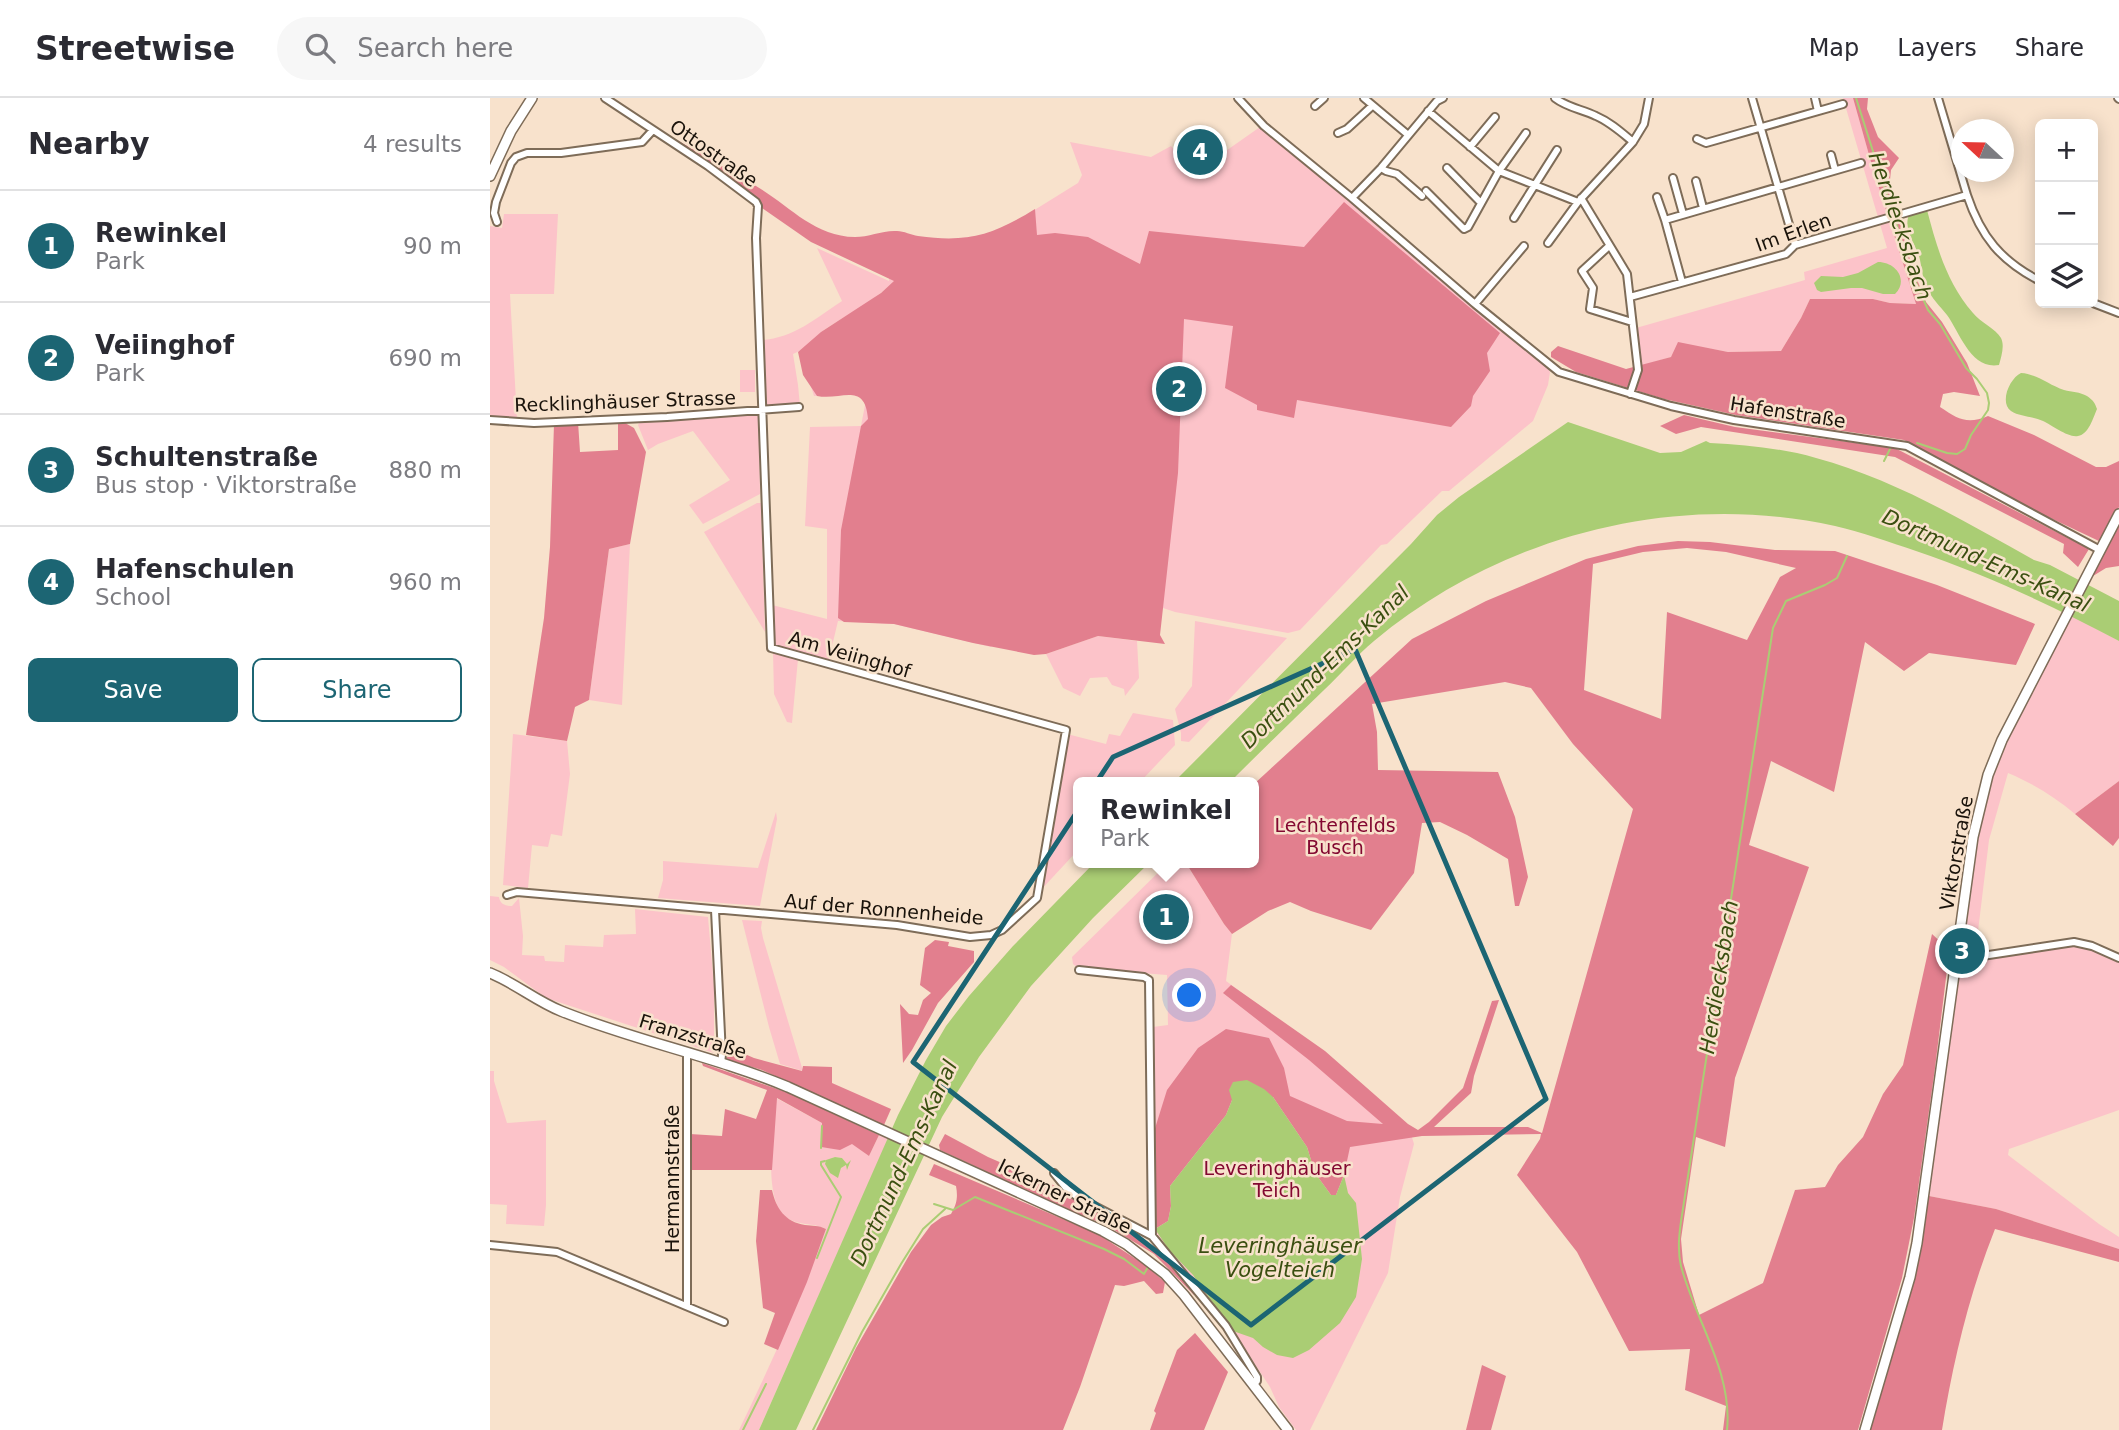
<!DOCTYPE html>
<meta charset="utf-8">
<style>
:root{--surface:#fff;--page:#f7f7f7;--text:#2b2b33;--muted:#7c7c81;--line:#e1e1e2;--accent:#1c6573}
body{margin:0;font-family:"DejaVu Sans",sans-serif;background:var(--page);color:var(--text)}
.controls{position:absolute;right:21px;top:21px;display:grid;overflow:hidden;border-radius:10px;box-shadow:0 4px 18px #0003}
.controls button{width:63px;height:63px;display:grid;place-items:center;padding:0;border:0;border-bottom:2px solid var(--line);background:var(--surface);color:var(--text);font:35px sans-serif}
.compass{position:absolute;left:1461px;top:21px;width:63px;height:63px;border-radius:50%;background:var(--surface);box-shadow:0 4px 18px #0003;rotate:292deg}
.you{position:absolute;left:700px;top:898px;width:24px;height:24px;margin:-18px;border:5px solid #fff;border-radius:50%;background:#1a73e8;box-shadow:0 0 0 10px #1a73e833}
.badge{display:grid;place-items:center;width:46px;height:46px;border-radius:50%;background:var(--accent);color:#fff;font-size:23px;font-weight:700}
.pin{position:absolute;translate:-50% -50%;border:4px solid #fff;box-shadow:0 2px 7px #0006}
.popup{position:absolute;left:583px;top:679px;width:186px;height:91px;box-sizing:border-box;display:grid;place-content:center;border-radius:10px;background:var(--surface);filter:drop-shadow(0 2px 5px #0005);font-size:23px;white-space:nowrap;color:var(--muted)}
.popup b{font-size:26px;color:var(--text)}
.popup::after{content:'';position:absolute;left:50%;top:100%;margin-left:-14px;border:14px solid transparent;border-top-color:var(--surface)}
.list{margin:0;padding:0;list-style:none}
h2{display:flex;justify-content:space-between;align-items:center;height:91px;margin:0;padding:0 28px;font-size:30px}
h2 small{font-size:23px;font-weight:400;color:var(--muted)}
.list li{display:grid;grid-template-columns:46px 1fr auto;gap:21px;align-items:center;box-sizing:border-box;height:112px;padding:0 28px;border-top:2px solid var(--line)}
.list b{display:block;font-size:26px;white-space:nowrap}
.list p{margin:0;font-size:23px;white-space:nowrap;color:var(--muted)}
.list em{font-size:23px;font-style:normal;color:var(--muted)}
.actions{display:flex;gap:14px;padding:21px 28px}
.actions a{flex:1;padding:16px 0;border:2px solid var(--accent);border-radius:10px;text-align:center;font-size:24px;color:var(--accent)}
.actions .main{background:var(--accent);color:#fff}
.icon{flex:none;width:38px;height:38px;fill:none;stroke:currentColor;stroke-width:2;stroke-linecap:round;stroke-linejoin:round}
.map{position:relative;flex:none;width:1629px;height:1332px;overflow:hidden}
header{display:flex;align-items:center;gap:42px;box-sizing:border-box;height:98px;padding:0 35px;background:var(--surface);border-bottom:2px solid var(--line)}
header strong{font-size:33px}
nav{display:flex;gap:38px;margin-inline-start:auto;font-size:24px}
.search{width:490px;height:63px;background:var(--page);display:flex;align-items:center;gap:18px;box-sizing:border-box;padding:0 24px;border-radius:38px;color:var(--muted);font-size:26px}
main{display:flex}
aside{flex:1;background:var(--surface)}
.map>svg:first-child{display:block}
.green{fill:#fcc3c9;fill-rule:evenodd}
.forest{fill:#e27f8e;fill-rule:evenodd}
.water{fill:#aacd74}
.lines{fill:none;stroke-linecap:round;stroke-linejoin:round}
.stream{stroke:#aacd74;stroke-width:2}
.minor-casing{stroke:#7e6c58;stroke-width:10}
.secondary-casing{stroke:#7e6c58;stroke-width:12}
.minor{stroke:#fff;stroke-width:6}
.secondary{stroke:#fff;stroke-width:9}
.marked{fill:none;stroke:#1c6573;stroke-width:5;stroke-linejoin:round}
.labels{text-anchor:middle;stroke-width:5;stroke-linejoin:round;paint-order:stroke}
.street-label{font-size:19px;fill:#19120a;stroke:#f8e2cc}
.park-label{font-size:19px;fill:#830831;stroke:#f8e2cc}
.water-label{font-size:21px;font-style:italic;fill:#3a4f10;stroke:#f8e2cc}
</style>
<header>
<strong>Streetwise</strong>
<div class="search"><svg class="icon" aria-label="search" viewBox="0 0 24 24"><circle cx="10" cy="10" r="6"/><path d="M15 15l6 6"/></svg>Search here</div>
<nav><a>Map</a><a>Layers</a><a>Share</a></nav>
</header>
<main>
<aside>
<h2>Nearby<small>4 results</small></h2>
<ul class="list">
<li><span class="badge">1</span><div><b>Rewinkel</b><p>Park</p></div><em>90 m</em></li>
<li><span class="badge">2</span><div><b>Veiinghof</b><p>Park</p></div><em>690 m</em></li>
<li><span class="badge">3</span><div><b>Schultenstraße</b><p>Bus stop · Viktorstraße</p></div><em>880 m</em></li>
<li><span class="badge">4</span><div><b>Hafenschulen</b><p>School</p></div><em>960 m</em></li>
</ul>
<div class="actions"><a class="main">Save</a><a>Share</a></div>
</aside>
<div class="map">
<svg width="1629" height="1332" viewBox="0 0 1629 1332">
<rect width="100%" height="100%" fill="#f8e2cc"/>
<path class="green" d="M1353,0H1363L1383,71L1426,206L1400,205L1383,201H1320L1311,220L1291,253L1238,254L1189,245L1181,259L1150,268L1146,230L1315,182L1314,174L1397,150Z
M770,29L971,193L1057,268L1060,274L1058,287L1043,323L959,393H952L897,446L891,447L810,532L798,535L685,514L673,510L609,536L503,546L501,549L404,526L348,523L338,565L283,549L282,507L337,521V431L315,428L320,329L371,328L376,302L363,295L324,298L311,257L401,191L400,187C381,205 356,217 334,232C324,239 315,252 303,256L308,287L310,308L273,309L272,242C304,240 326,220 352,203L327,150L399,183V149L495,137L529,124L538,116L588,85L592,77L580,44L661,59L681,48L703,76Z
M14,116H68L64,196H20L27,321L0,319V128L12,130Z
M250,272H265V294H250Z
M264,315L269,318L270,396L213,426L199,407L240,382L203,333L168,346L158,352L148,327L151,322Z
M267,405H271L275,534L214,434Z
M140,446L132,607L99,602L119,451Z
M1581,517L1629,543V683L1585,716C1565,699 1542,685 1518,675L1499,742L1485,858L1476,856L1472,853C1480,790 1485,725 1506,665C1525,614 1556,565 1581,517Z
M705,523L797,540L699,644L691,643V635L685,611L702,588Z
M608,538L647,543L649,580L635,598L634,591L622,587L617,579L600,580L590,598L573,590L556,556Z
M283,554L308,561L302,625L297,624L284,596Z
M643,615L683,622L685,647L650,684H588V752L549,794L577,636L616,646L619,636L630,638Z
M23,636L77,643L80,676L72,738L61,736L58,749L42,747L38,790L13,787Z
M286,714L287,721L270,808L168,800L173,782V763L268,770Z
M678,765H696L734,826L742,836L736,883L830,952L921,1036L924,1046L910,1099L898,1175L820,1332H806L789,1309L780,1289L743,1233L719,1202L663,1137V929L678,927L677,877L588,870L583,866L582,859Z
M0,798L9,799C10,806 15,808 22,808L29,800L33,838L32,857L54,858L55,863L74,864L75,847L113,849L114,837L146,836L145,811L218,819L224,889V955L56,900L14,869L0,862Z
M252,822L272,823L271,830L273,840L313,973L290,966L279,929Z
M1583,846L1593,847L1629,863V1012L1519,1051L1518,1057L1609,1126L1629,1139V1151L1506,1111L1439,1098L1471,864Z
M0,973H4V983L17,1025L56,1022V1107L54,1128L16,1126L17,1107L0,1106Z
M286,1000L332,1025L331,1049L340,1050L362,1045L379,1058L389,1037L398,1041L269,1332H249C281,1266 311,1200 336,1131C323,1124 308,1129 295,1118C272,1099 284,1027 286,1000ZM345,1059L352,1060L357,1066L360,1065L358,1070L356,1067L351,1070L349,1075L335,1066V1063Z"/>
<path class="forest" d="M1363,0H1378L1377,11L1388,39L1409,60L1401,72L1400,82L1422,169L1436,204L1452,224L1477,265L1490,298L1464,294L1453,296L1450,309C1468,321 1477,327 1498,318L1544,337L1606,369H1616L1629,363V409L1611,444L1552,416L1414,342L1246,317L1174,301L1086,274L1061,259V254L1068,248L1136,271L1181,259L1188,244L1238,254L1291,253L1311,220L1320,201H1383L1400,205L1426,206L1383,71Z
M187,42C213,57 240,72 266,88C299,107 323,138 365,139C379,139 393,132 407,133C414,133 421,137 428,138C478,145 503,137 545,111L547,137L565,135L598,139L650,166L659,133L814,149L854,104L1010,235L997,255L1000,273L983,298L981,308L961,329L807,302L804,320L767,312V307L735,290L743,228L694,221L688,375L670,537L675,546L608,538L556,556L544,557L483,545L404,526L354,524L348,520L351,432L371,328L378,321C375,283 351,303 327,298L313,277L308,254L331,234L391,195L404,183L321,144L269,108L183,44Z
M1194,317L1245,329L1405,350L1599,451L1588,469L1573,455L1574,446L1405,359L1211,329L1186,336L1170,328Z
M128,321L144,330L156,354L140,446L119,451L99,602L85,609L77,643L36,637L54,520L60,449L64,326L88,324L90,354L128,352Z
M1629,425V468L1616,470L1603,478Z
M1188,443L1220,444L1285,452L1345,453L1447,487L1545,526L1526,567L1439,555L1414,573L1375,544L1344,694L1281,663L1259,747L1319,769L1245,980L1235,1049L1206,1039L1191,1141L1193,1164L1209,1217L1273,1185L1305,1092L1335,1089L1348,1067L1373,1039L1393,996L1413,967L1442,836L1455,848L1459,855L1445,970L1424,1120L1412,1180L1368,1332H1233L1236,1308L1195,1292L1200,1251L1139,1253L1087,1154L1027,1077L1050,1041L1051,1036L932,1038L860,1049L854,1077L846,1097H841L825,1075L817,1049L783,999L742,1002L736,1017L680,1088L681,1108L678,1123L665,1131L662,1040L677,992L708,950L736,931L779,940L794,970L800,998L857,1023L893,1026L819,962L733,895L741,887L835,953L918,1026L928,1032L939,1024L973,990L1002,903L1009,902L984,978L981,995L944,1029H1038L1052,1035L1143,711L1083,646L1041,590L1015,584L882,606L887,634L888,672L1008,674L1025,719L1038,779L1029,808H1025L1018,761L977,737L950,724L932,725L924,775L881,832L821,813L800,804L778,813L742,836L734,826L696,765H764V686L922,541L996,503L1096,461L1148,448ZM1197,450L1236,454L1306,470L1290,479L1257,542L1177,514L1171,621L1094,592L1103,466L1153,454Z
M1629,683V740L1623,748L1585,716Z
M445,842L459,844L458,848L484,853V864L448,905L422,952L413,965L410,906L419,916L428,917L433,902L441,895L430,887L435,850Z
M241,950L264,960L312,973L313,968L342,969V985L401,1011L394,1027L272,972L236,961Z
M212,965L296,994L389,1037L379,1058L362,1046L350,1052L331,1049L332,1025L287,1000L282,1072H201L200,1036L232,1038L235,1011L266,1021L277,992L213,968Z
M455,1036L498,1059L563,1087L646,1135L663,1148L707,1196L704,1197L664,1156L616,1127L577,1111L450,1052L449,1047Z
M444,1066L608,1136L655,1167L675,1184L673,1195L666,1196L654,1183L634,1188L625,1187L590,1289L573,1332H326L366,1250L421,1154L441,1127L452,1119L461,1116C467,1106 468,1099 466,1088L439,1077Z
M270,1092H282C286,1110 295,1124 315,1127C323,1128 328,1127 336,1131L317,1184L288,1252L274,1246L285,1215L273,1210L266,1143Z
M1439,1098L1506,1111L1629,1151V1164L1505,1131C1479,1196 1463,1264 1452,1332H1379L1422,1180Z
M705,1235L738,1274L714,1332H660L666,1315L664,1313L687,1252Z
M992,1267L1016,1278L1001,1332H976Z"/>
<path class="water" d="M1437,112C1447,150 1457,185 1483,215C1490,224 1506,231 1511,240C1515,248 1511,259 1509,267C1481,272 1470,235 1457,217C1450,208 1442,201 1437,190C1432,180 1432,169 1429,158C1425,145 1413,131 1419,117Z
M1388,164C1406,164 1419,182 1405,196H1393L1372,190H1361L1331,194L1327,192L1324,185L1331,178L1353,179L1368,175Z
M1531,275C1547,276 1559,287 1574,292C1582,294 1590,294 1597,298C1603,302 1605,305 1607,311C1603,320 1599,336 1588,338C1578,340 1562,327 1553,323C1543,318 1530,319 1521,313C1509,304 1520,280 1531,275Z
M1078,324L1170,355L1191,354L1216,343L1220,345C1256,347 1291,350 1326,360C1404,381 1474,423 1544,462L1560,467L1629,503V543C1563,508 1497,477 1426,453C1399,444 1372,434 1345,428C1184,392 1010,438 884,543C866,558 851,576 834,592C803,622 771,653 740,684H684L921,446L947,417L969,399Z
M604,765H659L603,820L541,888L489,959L452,1019L306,1332H269L408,1017L436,962L456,928L479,898L523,848Z
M757,982L774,991L783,999L817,1049L825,1075L841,1097H846L854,1077L858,1095L866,1105L872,1161L866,1199L850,1225L819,1252L803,1260L787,1257L773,1249L763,1240L743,1233L703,1177L679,1152L665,1131L678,1123L681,1108L680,1088L736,1017L742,1002L739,992L743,984Z
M345,1059L352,1060L357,1066L361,1062L357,1072L356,1067L351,1070L348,1080L340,1075L335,1066L336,1062Z"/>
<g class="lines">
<path class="stream" d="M1366,0L1403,116
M1405,121L1420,171L1438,212L1450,226L1476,270L1487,281L1497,295L1499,305L1498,312L1481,337L1475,351L1467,356L1457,355L1427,345
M1394,363L1400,351
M331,1050L332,1028
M444,1106L463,1112L485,1099L614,1151L634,1161L654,1176L658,1169
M327,1160L351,1099L331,1067V1064L335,1063
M253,1332L276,1286
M323,1332L372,1234L411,1166L433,1131L455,1111
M1237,1332C1243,1274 1205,1222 1191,1168C1186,1147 1191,1124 1194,1104L1283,530L1296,503L1335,487L1347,480L1357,458"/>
<g class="minor-casing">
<path id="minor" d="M748,0L774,28L862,100L985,206L1069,274L1181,308L1244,322L1417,348L1610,452
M874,0L917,36
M1065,0C1078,10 1092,11 1106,18C1120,24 1131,34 1143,44
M1262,0L1305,147
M1325,0L1328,13
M1448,0L1477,97C1491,139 1511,163 1550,183
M1628,0L1629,1
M825,8L834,0
M938,13L1009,73L1088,104L1143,44L1154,26L1159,0
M848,35L857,31L882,8
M1207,41L1216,45L1353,6
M980,49L1005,19
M1341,57L1345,72
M891,70L896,73L907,76L932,98
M957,70L991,105
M1183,80L1193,116
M1206,83L1213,110
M936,93L974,131L978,129L1009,73L1036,35
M1167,99L1175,122
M862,100L891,70L947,3L953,0
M1091,100L1137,176L1148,272L1140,296
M1024,120L1067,52
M7,124L4,115L6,104L21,65L26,59L37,55H71L152,44L163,32
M1058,145L1088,104
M1119,148L1092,173L1103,190L1100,211L1142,224
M1192,184L1175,122L1371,65
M1140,199L1296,156L1305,147L1477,97
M1603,205L1629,215
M985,206L1034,148
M0,322L44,325L177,319L309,309
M17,797L27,794L407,827L480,839L501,837L512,832L547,800L576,632L281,550L266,140L268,108L266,104L218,68L115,0
M225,812L232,957L231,965
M1466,862L1584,844L1602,848L1629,860
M589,872L654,879L659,882L662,1138
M197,955V1208
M564,1075L577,1091L589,1100L662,1138L736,1228L767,1279V1283L763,1286
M0,1147L67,1154L234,1224"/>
</g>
<g class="secondary-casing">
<path id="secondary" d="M0,78L21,33L42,0
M0,875C25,885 46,903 71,913C145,943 224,958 298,989L613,1133L636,1146L675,1176L694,1197L798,1332
M1375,1332L1420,1179L1427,1145L1483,739L1498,677L1512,642L1629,416"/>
</g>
<use href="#minor" class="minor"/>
<use href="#secondary" class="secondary"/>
</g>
<path class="marked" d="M865,551L1056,1001L761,1227L423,964L623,659Z"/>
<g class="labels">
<g class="street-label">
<text transform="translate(224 55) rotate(35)" y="7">Ottostraße</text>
<text transform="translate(1303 134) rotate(-20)" y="7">Im Erlen</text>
<text transform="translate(135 303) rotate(-2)" y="7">Recklinghäuser Strasse</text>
<text transform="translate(1298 314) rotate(9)" y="7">Hafenstraße</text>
<text transform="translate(360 556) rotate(16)" y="7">Am Veiinghof</text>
<text transform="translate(1466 755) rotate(-80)" y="7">Viktorstraße</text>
<text transform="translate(394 811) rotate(5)" y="7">Auf der Ronnenheide</text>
<text transform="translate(203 938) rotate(17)" y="7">Franzstraße</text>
<text transform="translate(182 1081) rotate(-90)" y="7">Hermannstraße</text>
<text transform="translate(575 1098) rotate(26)" y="7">Ickerner Straße</text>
</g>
<g class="park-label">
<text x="845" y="734">Lechtenfelds<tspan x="845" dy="22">Busch</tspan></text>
<text x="787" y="1077">Leveringhäuser<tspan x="787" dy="22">Teich</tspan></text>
</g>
<g class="water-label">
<text transform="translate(1410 128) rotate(71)" y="7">Herdiecksbach</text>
<text transform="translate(1496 463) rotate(24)" y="7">Dortmund-Ems-Kanal</text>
<text transform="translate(835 569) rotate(-44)" y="7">Dortmund-Ems-Kanal</text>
<text transform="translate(1229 879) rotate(-81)" y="7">Herdiecksbach</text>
<text transform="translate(414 1065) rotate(-65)" y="7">Dortmund-Ems-Kanal</text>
<text x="790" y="1155">Leveringhäuser<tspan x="790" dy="24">Vogelteich</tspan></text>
</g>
</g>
</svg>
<div class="controls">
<button>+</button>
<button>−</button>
<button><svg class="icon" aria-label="layers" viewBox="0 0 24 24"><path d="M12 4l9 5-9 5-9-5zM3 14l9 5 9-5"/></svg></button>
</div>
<svg class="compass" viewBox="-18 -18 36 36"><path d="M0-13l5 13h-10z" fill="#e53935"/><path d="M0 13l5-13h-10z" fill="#7c7c81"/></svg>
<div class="you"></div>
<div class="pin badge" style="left:676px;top:819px">1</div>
<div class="popup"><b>Rewinkel</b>Park</div>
<div class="pin badge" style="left:689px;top:291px">2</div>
<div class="pin badge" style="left:1472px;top:853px">3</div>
<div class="pin badge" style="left:710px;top:54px">4</div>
</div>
</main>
